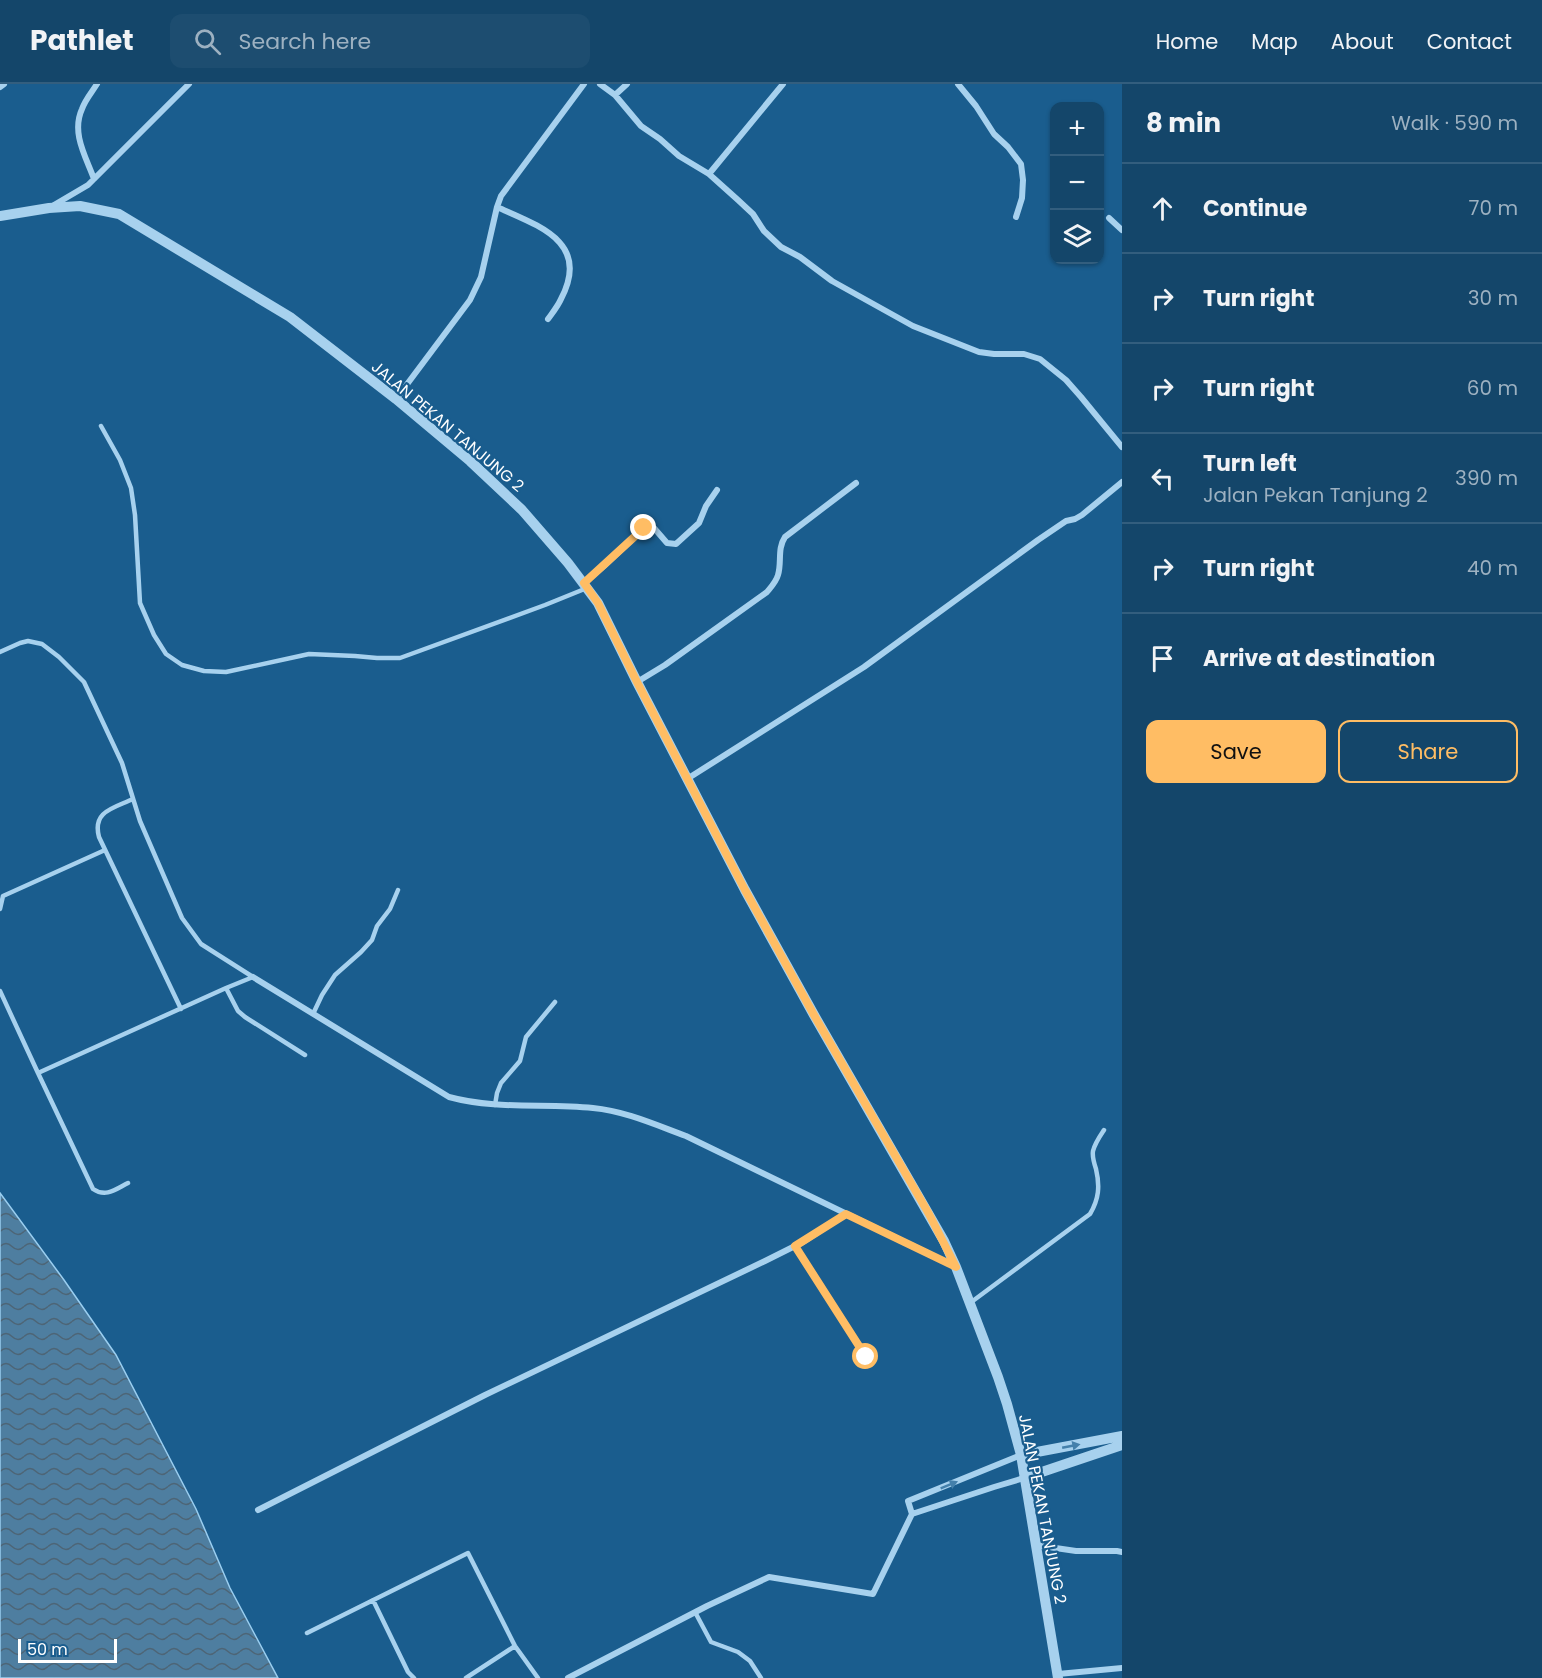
<!DOCTYPE html>
<meta charset="utf-8">
<style>
:root{--surface:#14466a;--page:#1d4d70;--text:#f1f3f6;--muted:#9db1c1;--line:#335e7e;--accent:#ffbd64}
body{margin:0;font-family:Poppins,sans-serif;background:var(--page);color:var(--text)}
.controls{position:absolute;right:18px;top:18px;display:grid;overflow:hidden;border-radius:12px;box-shadow:0 2px 4px #0004}
.controls button{width:54px;height:54px;display:grid;place-items:center;padding:0;border:0;border-bottom:2px solid var(--line);background:var(--surface);color:var(--text);font:30px sans-serif}
.scale{position:absolute;left:18px;bottom:15px;width:99px;box-sizing:border-box;padding-left:6px;border:3px solid #fff;border-top:0;font-size:16px;line-height:21px;white-space:nowrap;color:#fff;-webkit-text-stroke:4px #1a5d8e;paint-order:stroke}
.stop{position:absolute;width:18px;height:18px;margin:-14px;border:4px solid #ffbd64;border-radius:50%;background:#fff}
.stop.end{background:#ffbd64;border-color:#fff;box-shadow:0 2px 6px #0008}
.list{margin:0;padding:0;list-style:none}
h2{display:flex;justify-content:space-between;align-items:center;height:78px;margin:0;padding:0 24px;font-size:26px}
h2 small{font-size:20px;font-weight:400;color:var(--muted)}
.list li{display:grid;grid-template-columns:39px 1fr auto;gap:18px;align-items:center;box-sizing:border-box;height:90px;padding:0 24px;border-top:2px solid var(--line)}
.list b{display:block;font-size:22px;white-space:nowrap}
.list p{margin:0;font-size:20px;white-space:nowrap;color:var(--muted)}
.list em{font-size:20px;font-style:normal;color:var(--muted)}
.actions{display:flex;gap:12px;padding:18px 24px}
.actions a{flex:1;padding:14px 0;border:2px solid var(--accent);border-radius:12px;text-align:center;font-size:21px;color:var(--accent)}
.actions .main{background:var(--accent);color:#111}
.icon{flex:none;width:33px;height:33px;fill:none;stroke:currentColor;stroke-width:2;stroke-linecap:round;stroke-linejoin:round}
.map{position:relative;flex:none;width:1122px;height:1594px;overflow:hidden}
header{display:flex;align-items:center;gap:36px;box-sizing:border-box;height:84px;padding:0 30px;background:var(--surface);border-bottom:2px solid var(--line)}
header strong{font-size:28px}
nav{display:flex;gap:33px;margin-inline-start:auto;font-size:21px}
.search{width:420px;height:54px;background:var(--page);display:flex;align-items:center;gap:15px;box-sizing:border-box;padding:0 21px;border-radius:12px;color:var(--muted);font-size:22px}
main{display:flex}
aside{flex:1;background:var(--surface)}
.map>svg:first-child{display:block}
.water{fill:url(#water-waves);stroke:#9acef0;stroke-width:1.5}
.lines{fill:none;stroke-linecap:round;stroke-linejoin:round}
.service{stroke:#a7d1ee;stroke-width:4.5}
.minor{stroke:#a7d1ee;stroke-width:6}
.tertiary{stroke:#a7d1ee;stroke-width:10}
.oneway{fill:#4480ab}
.route{stroke:#ffbd64;stroke-width:8}
.labels{text-anchor:middle;stroke-width:4.5;stroke-linejoin:round;paint-order:stroke}
.street-label{font-size:16px;fill:#fff;stroke:#1a5d8e}
</style>
<header>
<strong>Pathlet</strong>
<div class="search"><svg class="icon" aria-label="search" viewBox="0 0 24 24"><circle cx="10" cy="10" r="6"/><path d="M15 15l6 6"/></svg>Search here</div>
<nav><a>Home</a><a>Map</a><a>About</a><a>Contact</a></nav>
</header>
<main>
<div class="map">
<svg width="1122" height="1594" viewBox="0 0 1122 1594">
<defs>
<pattern id="water-waves" width="16" height="10" patternUnits="userSpaceOnUse" patternTransform="scale(1.5)"><rect width="16" height="10" fill="#4e7ea0"/><path d="M0 5q4-4 8 0t8 0" fill="none" stroke="#4d6576"/></pattern>
</defs>
<rect width="100%" height="100%" fill="#1a5d8e"/>
<path class="water" d="M0,1109L64,1196L116,1271L196,1425L230,1504L278,1594H0Z"/>
<g class="lines">
<path class="service" d="M101,342L120,376L131,404L135,431L140,519L154,551L166,570L182,581L204,587L226,588L309,570L355,572L377,574H400L545,521L587,504
M0,568L20,559L28,557L42,560L59,573L84,598L122,679L140,737L182,834L201,860L253,893
M133,715C114,724 92,727 99,753L181,925
M3,812L105,766
M0,825L3,812
M253,893L226,904L238,927L245,933L305,971
M0,907L38,989
M313,930L322,911L335,891L361,868L372,856L377,842L390,825L398,806
M495,1021L497,1009L501,999L520,977L526,953L555,918
M128,1099C116,1105 106,1114 93,1105L38,989L226,904
M970,1219L1090,1130C1099,1115 1100,1102 1096,1085C1094,1079 1092,1073 1093,1067C1095,1059 1100,1052 1104,1046
M373,1516L408,1588L414,1594
M695,1528L711,1558L738,1568L750,1577L761,1594
M307,1549L468,1469L515,1562L538,1594
M466,1594L515,1562"/>
<path class="minor" d="M600,0L615,11L641,42L660,55L679,72L709,90L738,116L753,130L764,147L781,163L800,173L832,197L913,242L979,268L994,270H1024L1040,275L1066,296L1081,313L1122,363
M958,0L976,22L994,50L1008,63L1021,80L1023,96L1022,114L1016,133
M0,3L4,0
M615,11L627,0
M709,90L783,0
M94,95C86,73 71,49 82,25C85,16 92,8 97,0
M54,121L88,101L189,0
M497,123C539,142 591,158 561,215C558,222 553,228 548,235
M1109,134L1122,146
M396,315L470,216L481,193L497,123L501,112L584,0
M584,499L604,482L644,444H654L667,459L676,460L699,439L706,422L717,406
M637,598L665,581L767,508C771,503 776,498 778,491C782,478 777,465 785,453L856,399
M687,695L864,583L1038,456L1066,437L1075,435L1082,431L1122,398
M253,893L449,1013C497,1026 544,1019 593,1024C625,1027 656,1041 686,1052L954,1182
M795,1162L866,1273
M258,1426L485,1311L765,1177L803,1158L846,1130
M912,1430L994,1403L1024,1394
M1035,1461L1076,1467H1117L1122,1468
M1058,1590L1122,1584
M568,1594L707,1522L769,1493L873,1510L912,1430L908,1417L1021,1371"/>
<path class="tertiary" d="M0,132L49,124L80,122L119,130L290,233L396,315L470,377L522,426L568,479L598,519L637,598L745,806L814,931L944,1157L956,1183L998,1293L1007,1320L1021,1371L1058,1594
M1021,1371L1122,1352
M1024,1394L1122,1361"/>
</g>
<defs><path id="oneway-solid" d="M-6-.8H1V-3.2L6.5 0L1 3.2V.8H-6Z" transform="scale(1.5)"/></defs>
<g class="oneway">
<use href="#oneway-solid" transform="translate(1071 1362) rotate(-11)"/>
<use href="#oneway-solid" transform="translate(949 1401) rotate(-22)"/>
</g>
<g class="lines">
<path class="route" d="M644,444L584,499L598,519L637,598L745,806L814,931L929,1130L956,1183L846,1130L795,1162L866,1273"/>
</g>
<g class="labels">
<g class="street-label">
<text transform="translate(448 342) rotate(40)" y="6">JALAN PEKAN TANJUNG 2</text>
<text transform="translate(1043 1425) rotate(79)" y="6">JALAN PEKAN TANJUNG 2</text>
</g>
</g>
</svg>
<div class="controls">
<button>+</button>
<button>−</button>
<button><svg class="icon" aria-label="layers" viewBox="0 0 24 24"><path d="M12 4l9 5-9 5-9-5zM3 14l9 5 9-5"/></svg></button>
</div>
<div class="scale">50 m</div>
<div class="stop" style="left:866px;top:1273px"></div>
<div class="stop end" style="left:644px;top:444px"></div>
</div>
<aside>
<h2>8 min<small>Walk · 590 m</small></h2>
<ul class="list">
<li><svg class="icon" aria-label="ahead" viewBox="0 0 24 24"><path d="M12 20V5M6 11l6-6 6 6"/></svg><div><b>Continue</b></div><em>70 m</em></li>
<li><svg class="icon" aria-label="right" viewBox="0 0 24 24"><path d="M7 20v-9h11M14 6l5 5-5 5"/></svg><div><b>Turn right</b></div><em>30 m</em></li>
<li><svg class="icon" aria-label="right" viewBox="0 0 24 24"><path d="M7 20v-9h11M14 6l5 5-5 5"/></svg><div><b>Turn right</b></div><em>60 m</em></li>
<li><svg class="icon" aria-label="left" viewBox="0 0 24 24"><path d="M17 20v-9H6M10 6l-5 5 5 5"/></svg><div><b>Turn left</b><p>Jalan Pekan Tanjung 2</p></div><em>390 m</em></li>
<li><svg class="icon" aria-label="right" viewBox="0 0 24 24"><path d="M7 20v-9h11M14 6l5 5-5 5"/></svg><div><b>Turn right</b></div><em>40 m</em></li>
<li><svg class="icon" aria-label="arrive" viewBox="0 0 24 24"><path d="M6 21V4h12l-3 4 3 4H6"/></svg><div><b>Arrive at destination</b></div></li>
</ul>
<div class="actions"><a class="main">Save</a><a>Share</a></div>
</aside>
</main>
